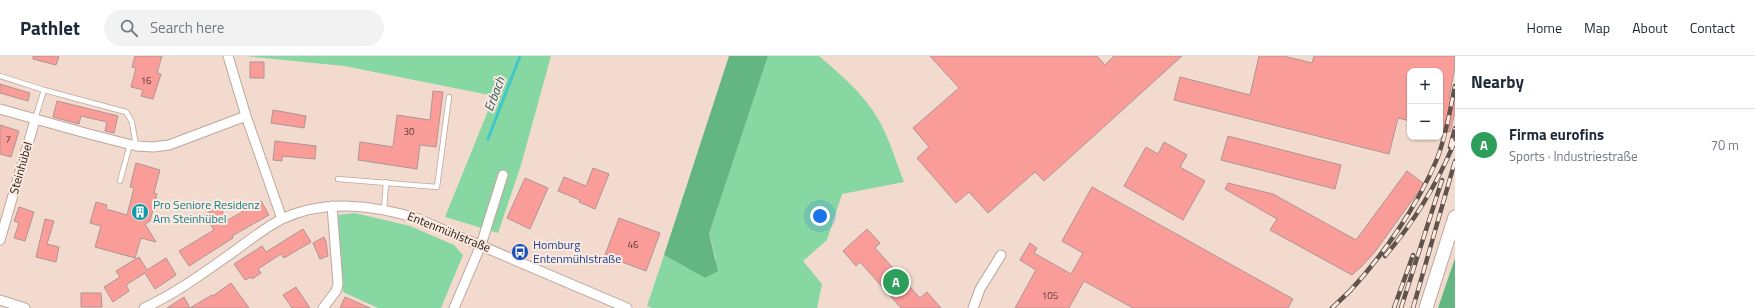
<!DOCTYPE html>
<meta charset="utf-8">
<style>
:root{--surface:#fff;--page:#f2f2f3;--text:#1f2937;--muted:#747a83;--line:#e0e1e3;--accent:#0b8043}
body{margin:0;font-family:"Titillium Web",sans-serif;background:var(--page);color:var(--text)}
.controls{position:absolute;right:12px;top:12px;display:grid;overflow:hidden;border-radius:8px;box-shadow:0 1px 3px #0004}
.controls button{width:36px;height:36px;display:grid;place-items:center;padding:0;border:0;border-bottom:1px solid var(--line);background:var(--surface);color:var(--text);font:20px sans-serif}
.you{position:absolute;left:820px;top:160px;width:14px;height:14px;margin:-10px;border:3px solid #fff;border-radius:50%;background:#1a73e8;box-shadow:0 0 0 6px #1a73e833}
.badge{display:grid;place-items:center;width:26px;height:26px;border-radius:50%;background:var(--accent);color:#fff;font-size:13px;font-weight:700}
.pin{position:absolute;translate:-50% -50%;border:2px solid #fff;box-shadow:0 1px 4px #0006}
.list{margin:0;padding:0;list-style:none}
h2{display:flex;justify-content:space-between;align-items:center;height:52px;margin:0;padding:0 16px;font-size:17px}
h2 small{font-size:13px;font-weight:400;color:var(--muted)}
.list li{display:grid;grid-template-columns:26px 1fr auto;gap:12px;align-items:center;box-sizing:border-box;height:72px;padding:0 16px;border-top:1px solid var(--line)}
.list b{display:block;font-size:15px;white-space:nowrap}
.list p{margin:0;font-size:13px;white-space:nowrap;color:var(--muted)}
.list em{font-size:13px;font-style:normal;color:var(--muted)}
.icon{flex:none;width:22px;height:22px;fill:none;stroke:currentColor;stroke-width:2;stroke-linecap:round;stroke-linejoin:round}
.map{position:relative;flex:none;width:1455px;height:252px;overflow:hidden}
header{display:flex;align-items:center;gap:24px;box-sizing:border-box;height:56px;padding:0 20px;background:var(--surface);border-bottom:1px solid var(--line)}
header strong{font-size:19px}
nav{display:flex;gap:22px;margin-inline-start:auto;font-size:14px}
.search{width:280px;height:36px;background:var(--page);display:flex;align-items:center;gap:10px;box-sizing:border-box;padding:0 14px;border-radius:22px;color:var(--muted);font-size:15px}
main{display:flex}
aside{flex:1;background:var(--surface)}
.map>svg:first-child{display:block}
.green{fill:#87d7a2}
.forest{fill:#63b581}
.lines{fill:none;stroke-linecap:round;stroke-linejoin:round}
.stream{stroke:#42c6ca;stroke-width:3}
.building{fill:#fa9d99;stroke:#ae9492}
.lane-casing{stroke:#bea79c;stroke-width:6}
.street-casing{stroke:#bea79c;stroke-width:11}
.secondary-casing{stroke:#bea79c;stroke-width:15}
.lane{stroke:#fff;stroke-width:4.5}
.street{stroke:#fff;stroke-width:9}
.secondary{stroke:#fff;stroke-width:13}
.rail-casing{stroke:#60534c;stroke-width:4.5}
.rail{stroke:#fce9df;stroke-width:3;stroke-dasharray:9;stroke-linecap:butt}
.labels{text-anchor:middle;stroke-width:4;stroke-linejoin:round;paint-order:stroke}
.number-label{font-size:10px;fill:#583b37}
.street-label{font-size:12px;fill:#221a16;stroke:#fce9df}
.culture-label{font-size:12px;fill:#0d838f;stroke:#fce9df;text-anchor:start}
.transit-label{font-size:12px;fill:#164399;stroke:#fce9df;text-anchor:start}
.water-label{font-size:13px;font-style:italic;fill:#275d5e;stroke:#fce9df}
</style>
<header>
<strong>Pathlet</strong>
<div class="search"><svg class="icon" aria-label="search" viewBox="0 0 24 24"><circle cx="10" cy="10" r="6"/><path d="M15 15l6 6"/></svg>Search here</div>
<nav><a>Home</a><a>Map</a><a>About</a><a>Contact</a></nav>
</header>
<main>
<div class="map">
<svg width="1455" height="252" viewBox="0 0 1455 252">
<rect width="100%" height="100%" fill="#f2dbce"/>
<path class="green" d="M245,0H551L521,109L498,177L445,161L494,40L344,10Z
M768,0H819C840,18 864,38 878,63C889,81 896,106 904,126L842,138L827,184L803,205L822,228L817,252H652L647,250L664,199L705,222L716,203L709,178Z
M355,157L410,170L454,189L463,199L441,252H378L343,236L338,159Z"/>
<path class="forest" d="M729,0H768L709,178L718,215L705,222L664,199Z
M1455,202V252H1438Z"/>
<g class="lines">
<path class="stream" d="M488,83L520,0"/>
</g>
<path class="building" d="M33,0H59L56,9L33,3Z
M135,0H162L157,17L161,18L153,43L141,40L143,34L131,31L136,12L132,11Z
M930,0H1097L1105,9L1114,0H1182L1044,125L1035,116L988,157L969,136L956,147L917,102L929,91L913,72L959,32Z
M1259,0H1284L1312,7L1314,0H1455V11L1449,42L1455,43V56L1450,76L1440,73V15H1410V65L1398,62L1389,98L1174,44L1180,21L1250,39Z
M250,6H264V22H250Z
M0,28L30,37L28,45L0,37Z
M433,35L443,36L436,91L420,89L417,113L358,104L360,86L393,91L397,59L430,64Z
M57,45L118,60L114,77L105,75L107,66L81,60L79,68L53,61Z
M273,54L306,60L304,72L271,67Z
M0,69L19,75L11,101L0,98Z
M1228,80L1341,109L1335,133L1221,104Z
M275,85L316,90L315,103L282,100V105L273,104Z
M1164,86L1187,99L1180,111L1205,125L1183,164L1124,130L1146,91L1158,98Z
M136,107L160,114L154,137L157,138L150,165L145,168L156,186L141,182L135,202L95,191L101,170L90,167L96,146L107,149L106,153L127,159L134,132L130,131Z
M593,112L609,118L595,153L579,146L580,144L558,135L564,121L586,130Z
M1407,115L1424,128L1374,197L1362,210L1352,219L1270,174L1277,163L1225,133L1228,127L1273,138L1356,184Z
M525,122L548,132L530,173L507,162Z
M1092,131L1293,243L1288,252H1133L1084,225L1069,252H1015L1036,214L1020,204L1030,187L1037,192L1034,197L1071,218L1083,197L1062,185Z
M261,145L269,159L232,180L233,182L189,210L179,195L214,174L204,159L219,150L228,164Z
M19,151L34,156L25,185L14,182L19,167L14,165Z
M619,162L660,177L646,215L619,205V207L610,204L611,202L605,199Z
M45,163L54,165L47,188L59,191L56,206L36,201Z
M303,173L311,186L284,202L281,198L258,213L261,217L252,223L251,221L245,224L234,208L262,190L266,196Z
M867,173L880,187L875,192L920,242L927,236L941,252H901L860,206L856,210L843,195Z
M324,181L326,186L328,200L320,203L313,187Z
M139,201L147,214L166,202L176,219L155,233L145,217L126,229L129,235L113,246L104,231L120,221L116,215Z
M231,227L249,252H167L184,241L190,252L212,239L213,240Z
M296,231L310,252H292L283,239Z
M81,237H101L102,251H81Z
M345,241L370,252H340Z"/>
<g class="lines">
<g class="lane-casing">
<path id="lane" d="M0,20L44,34L126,56L132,66L136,90
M35,63L44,34
M338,123L437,131L449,41
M120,125L130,88
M384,154L386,126"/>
</g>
<g class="street-casing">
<path id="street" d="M228,0L246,60L282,163
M0,53L89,78L136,90L153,91L169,89L246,60
M0,184L35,64
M0,244L25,252
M144,252C177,237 206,215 236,194C251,183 266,171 282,163C325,143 372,149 416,162L627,252
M323,252L336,235L338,228L332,150
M454,252L481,189L503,119
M973,252L980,233L1001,199"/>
</g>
<g class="secondary-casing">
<path id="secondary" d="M1426,252L1455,161"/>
</g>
<use href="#lane" class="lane"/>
<use href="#street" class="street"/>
<use href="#secondary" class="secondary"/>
<g class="rail-casing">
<path id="rail" d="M1450,91L1455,72
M1385,200C1415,165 1437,128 1455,85
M1348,237C1382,201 1418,149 1437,103C1446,80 1450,54 1455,30
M1332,252L1351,234
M1394,252L1413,199
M1401,252L1442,124
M1413,252L1455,105"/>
</g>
<use href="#rail" class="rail"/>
</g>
<defs>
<g id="building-disc" transform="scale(0.9)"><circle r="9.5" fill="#0f9aa8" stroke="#fce9df"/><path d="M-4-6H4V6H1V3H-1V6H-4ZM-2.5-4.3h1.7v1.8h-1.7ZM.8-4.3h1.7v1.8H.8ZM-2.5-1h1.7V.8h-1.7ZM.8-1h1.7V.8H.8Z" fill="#fff"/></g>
<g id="bus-disc" transform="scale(0.9)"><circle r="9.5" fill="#1a4fb4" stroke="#fce9df"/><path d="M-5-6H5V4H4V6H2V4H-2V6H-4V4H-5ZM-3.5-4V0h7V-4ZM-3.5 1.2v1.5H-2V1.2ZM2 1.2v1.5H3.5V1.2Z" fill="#fff"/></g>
</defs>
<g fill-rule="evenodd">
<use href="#building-disc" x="140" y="156"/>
<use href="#bus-disc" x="520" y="196"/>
</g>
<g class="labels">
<g class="number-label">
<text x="146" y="28">16</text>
<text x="409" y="79">30</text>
<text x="8" y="87">7</text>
<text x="633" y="192">46</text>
<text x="1050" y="243">105</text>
</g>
<g class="street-label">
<text transform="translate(21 112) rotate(-74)" y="4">Steinhübel</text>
<text transform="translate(449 176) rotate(22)" y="4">Entenmühlstraße</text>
</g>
<g class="culture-label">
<text x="153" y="153">Pro Seniore Residenz<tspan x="153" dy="14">Am Steinhübel</tspan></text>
</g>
<g class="transit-label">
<text x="533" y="193">Homburg<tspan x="533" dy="14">Entenmühlstraße</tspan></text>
</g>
<g class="water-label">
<text transform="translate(494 38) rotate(-69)" y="5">Erbach</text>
</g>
</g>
</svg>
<div class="controls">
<button>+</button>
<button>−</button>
</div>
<div class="you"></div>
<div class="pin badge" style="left:896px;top:226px;background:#2e9e5b">A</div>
</div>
<aside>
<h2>Nearby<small></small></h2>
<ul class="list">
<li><span class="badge" style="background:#2e9e5b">A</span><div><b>Firma eurofins</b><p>Sports · Industriestraße</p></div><em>70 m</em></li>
</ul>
</aside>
</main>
